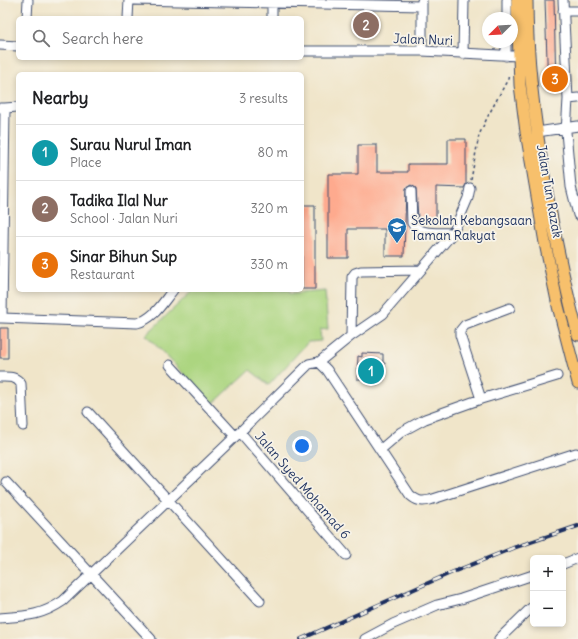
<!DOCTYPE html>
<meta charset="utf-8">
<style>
:root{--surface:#fff;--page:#f6f6f6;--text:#202124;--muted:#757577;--line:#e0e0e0;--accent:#7c3aed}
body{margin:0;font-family:Delius,sans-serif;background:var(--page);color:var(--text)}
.controls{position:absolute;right:12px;bottom:12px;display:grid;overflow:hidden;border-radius:6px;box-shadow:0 2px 6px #0003}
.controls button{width:36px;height:36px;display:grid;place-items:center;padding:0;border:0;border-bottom:1px solid var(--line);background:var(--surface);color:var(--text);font:20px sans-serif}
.compass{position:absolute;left:482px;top:12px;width:36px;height:36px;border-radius:50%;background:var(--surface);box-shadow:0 2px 6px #0003;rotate:246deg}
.you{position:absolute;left:302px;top:446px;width:14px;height:14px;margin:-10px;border:3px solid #fff;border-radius:50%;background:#1a73e8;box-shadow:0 0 0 6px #1a73e833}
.badge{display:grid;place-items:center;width:26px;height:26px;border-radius:50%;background:var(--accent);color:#fff;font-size:13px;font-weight:700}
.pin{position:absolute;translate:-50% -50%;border:2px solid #fff;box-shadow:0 1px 4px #0006}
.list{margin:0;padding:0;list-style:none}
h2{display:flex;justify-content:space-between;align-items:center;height:52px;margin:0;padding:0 16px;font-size:17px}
h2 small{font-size:13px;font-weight:400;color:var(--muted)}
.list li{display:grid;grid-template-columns:26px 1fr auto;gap:12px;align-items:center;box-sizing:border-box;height:56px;padding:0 16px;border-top:1px solid var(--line)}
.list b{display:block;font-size:15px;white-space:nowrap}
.list p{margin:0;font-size:13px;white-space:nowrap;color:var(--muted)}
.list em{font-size:13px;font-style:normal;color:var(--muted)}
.icon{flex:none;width:22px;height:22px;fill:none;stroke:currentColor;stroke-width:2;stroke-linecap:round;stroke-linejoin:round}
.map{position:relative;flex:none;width:578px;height:639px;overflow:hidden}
.search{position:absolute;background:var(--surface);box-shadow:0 2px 6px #0003;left:16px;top:16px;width:288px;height:44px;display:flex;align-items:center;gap:10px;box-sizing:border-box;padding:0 14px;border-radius:6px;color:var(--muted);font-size:15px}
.panel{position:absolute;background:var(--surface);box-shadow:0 2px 6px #0003;left:16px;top:72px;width:288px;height:220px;border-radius:6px}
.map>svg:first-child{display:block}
.green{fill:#acd580;stroke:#64826f}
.building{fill:#feaa8e}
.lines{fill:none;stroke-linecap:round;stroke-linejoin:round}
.minor-casing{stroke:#3b4a6e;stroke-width:11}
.major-casing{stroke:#3b4a6e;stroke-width:13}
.path{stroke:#3b4a6e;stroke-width:1.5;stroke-dasharray:3 3;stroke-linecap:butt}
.minor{stroke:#fff;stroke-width:9}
.major{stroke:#f7c06c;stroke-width:11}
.rail-casing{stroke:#1b2f5e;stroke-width:4}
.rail{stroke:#f7f3e8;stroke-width:2.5;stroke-dasharray:8;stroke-linecap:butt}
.labels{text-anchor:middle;stroke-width:3.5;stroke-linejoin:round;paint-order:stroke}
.street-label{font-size:13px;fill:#1b2f5e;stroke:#f7f3e8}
.poi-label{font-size:13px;fill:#1b2f5e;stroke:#f7f3e8;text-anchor:start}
</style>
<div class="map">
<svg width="578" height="639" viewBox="0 0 578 639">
<rect width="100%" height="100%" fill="#f7f3e8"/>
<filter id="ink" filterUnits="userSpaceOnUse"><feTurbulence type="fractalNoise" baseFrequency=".025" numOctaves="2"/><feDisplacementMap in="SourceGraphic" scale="8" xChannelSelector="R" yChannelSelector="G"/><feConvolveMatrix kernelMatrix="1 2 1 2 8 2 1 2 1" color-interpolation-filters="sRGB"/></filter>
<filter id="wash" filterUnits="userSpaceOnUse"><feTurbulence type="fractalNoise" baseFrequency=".012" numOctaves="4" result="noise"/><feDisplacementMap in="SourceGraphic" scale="16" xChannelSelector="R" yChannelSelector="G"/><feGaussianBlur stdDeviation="0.9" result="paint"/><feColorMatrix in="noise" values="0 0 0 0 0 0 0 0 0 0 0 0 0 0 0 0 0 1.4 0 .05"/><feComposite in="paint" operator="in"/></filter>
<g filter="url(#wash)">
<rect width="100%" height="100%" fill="#f0e5c9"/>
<path class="green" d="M193,290H288L290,294L325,291L328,329L320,330L321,341L308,342L269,385L250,370L213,404L146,335Z"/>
<g id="blocks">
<path class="building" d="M545,0H554L556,88L548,89Z
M448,139H466V184L464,188L436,187V219H418L416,188L411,185L406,188L404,256H385V229H348V258H328V174H358V145H377V172H408V164H448Z
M302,205H315V289H302Z
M0,328H8V358H0Z
M362,353L383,354V363H385L384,380H378V384L367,383V379H357L358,356L362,357Z"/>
</g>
</g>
<g filter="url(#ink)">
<use href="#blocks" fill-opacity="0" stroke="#3b4a6e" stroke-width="1"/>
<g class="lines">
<g class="minor-casing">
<path id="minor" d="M134,0L422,6
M563,0L568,99L566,132L571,187L578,215
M563,11H578
M27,18L28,0
M128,18L129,0
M272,18V0
M507,18V0
M0,45L18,46
M302,51H422L519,56
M422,51V1
M463,54L464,0
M506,56V42
M568,99L578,98
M0,108H5L2,318H0
M5,108L18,107
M537,132L578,126
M411,191L412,223C419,236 440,232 453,233
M2,318L137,323C154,319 163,302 173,290
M351,336L352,277L355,273L361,271L420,270
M319,362L351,336L383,314L453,233L468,198L470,188
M170,365L235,436
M0,377C9,377 16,376 21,384L23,426
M481,399L460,335V331L465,325L510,308
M88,412L260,601
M240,432L346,555
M380,450L401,432L425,419L481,399L557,376
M6,482L151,639
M563,564L578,558
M0,618C26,616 41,616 63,601L240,432L309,364L319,362L327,370L410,495C417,501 421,502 430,500L576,453
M365,639L393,624L437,605L461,599L533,575
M499,639L531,608"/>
</g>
<g class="major-casing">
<path id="major" d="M517,0L520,85L526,132L545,243L558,306L578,383
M527,0C527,63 535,125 546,187C555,237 565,286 578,335"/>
</g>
<path class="path" d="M471,180L479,135L488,116L508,79L509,74"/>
<use href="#minor" class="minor"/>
<use href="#major" class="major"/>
<g class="rail-casing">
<path id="rail" d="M301,639L453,572L513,548L578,526"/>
</g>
<use href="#rail" class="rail"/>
</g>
</g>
<defs>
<g id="school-pin" transform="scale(1)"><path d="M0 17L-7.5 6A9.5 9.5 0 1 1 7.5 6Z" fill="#1f6fb2" stroke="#f7f3e8"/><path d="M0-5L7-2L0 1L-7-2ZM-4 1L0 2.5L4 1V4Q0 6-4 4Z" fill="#fff"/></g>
</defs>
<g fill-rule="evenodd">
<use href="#school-pin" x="397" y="227"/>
</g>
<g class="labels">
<g class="street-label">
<text transform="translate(423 39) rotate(2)" y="5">Jalan Nuri</text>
<text transform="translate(550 191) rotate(80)" y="5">Jalan Tun Razak</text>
<text transform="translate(303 485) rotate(49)" y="5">Jalan Syed Mohamad 6</text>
</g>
<g class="poi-label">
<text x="411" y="225">Sekolah Kebangsaan<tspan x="411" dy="15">Taman Rakyat</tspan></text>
</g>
</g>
</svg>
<div class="controls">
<button>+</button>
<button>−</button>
</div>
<svg class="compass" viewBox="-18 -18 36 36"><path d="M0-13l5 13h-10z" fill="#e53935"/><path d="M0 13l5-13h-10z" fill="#757577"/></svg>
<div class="you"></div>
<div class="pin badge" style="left:371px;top:371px;background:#0f9aa8">1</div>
<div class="pin badge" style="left:366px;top:25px;background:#8d6e63">2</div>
<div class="pin badge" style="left:555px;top:79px;background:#e8710a">3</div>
<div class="search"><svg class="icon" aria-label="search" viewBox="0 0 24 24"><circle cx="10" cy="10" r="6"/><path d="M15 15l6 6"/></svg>Search here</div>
<section class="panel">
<h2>Nearby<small>3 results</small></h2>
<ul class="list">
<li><span class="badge" style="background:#0f9aa8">1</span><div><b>Surau Nurul Iman</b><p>Place</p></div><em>80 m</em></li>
<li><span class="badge" style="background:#8d6e63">2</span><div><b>Tadika Ilal Nur</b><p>School · Jalan Nuri</p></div><em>320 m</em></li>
<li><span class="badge" style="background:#e8710a">3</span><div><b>Sinar Bihun Sup</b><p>Restaurant</p></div><em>330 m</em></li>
</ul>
</section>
</div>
